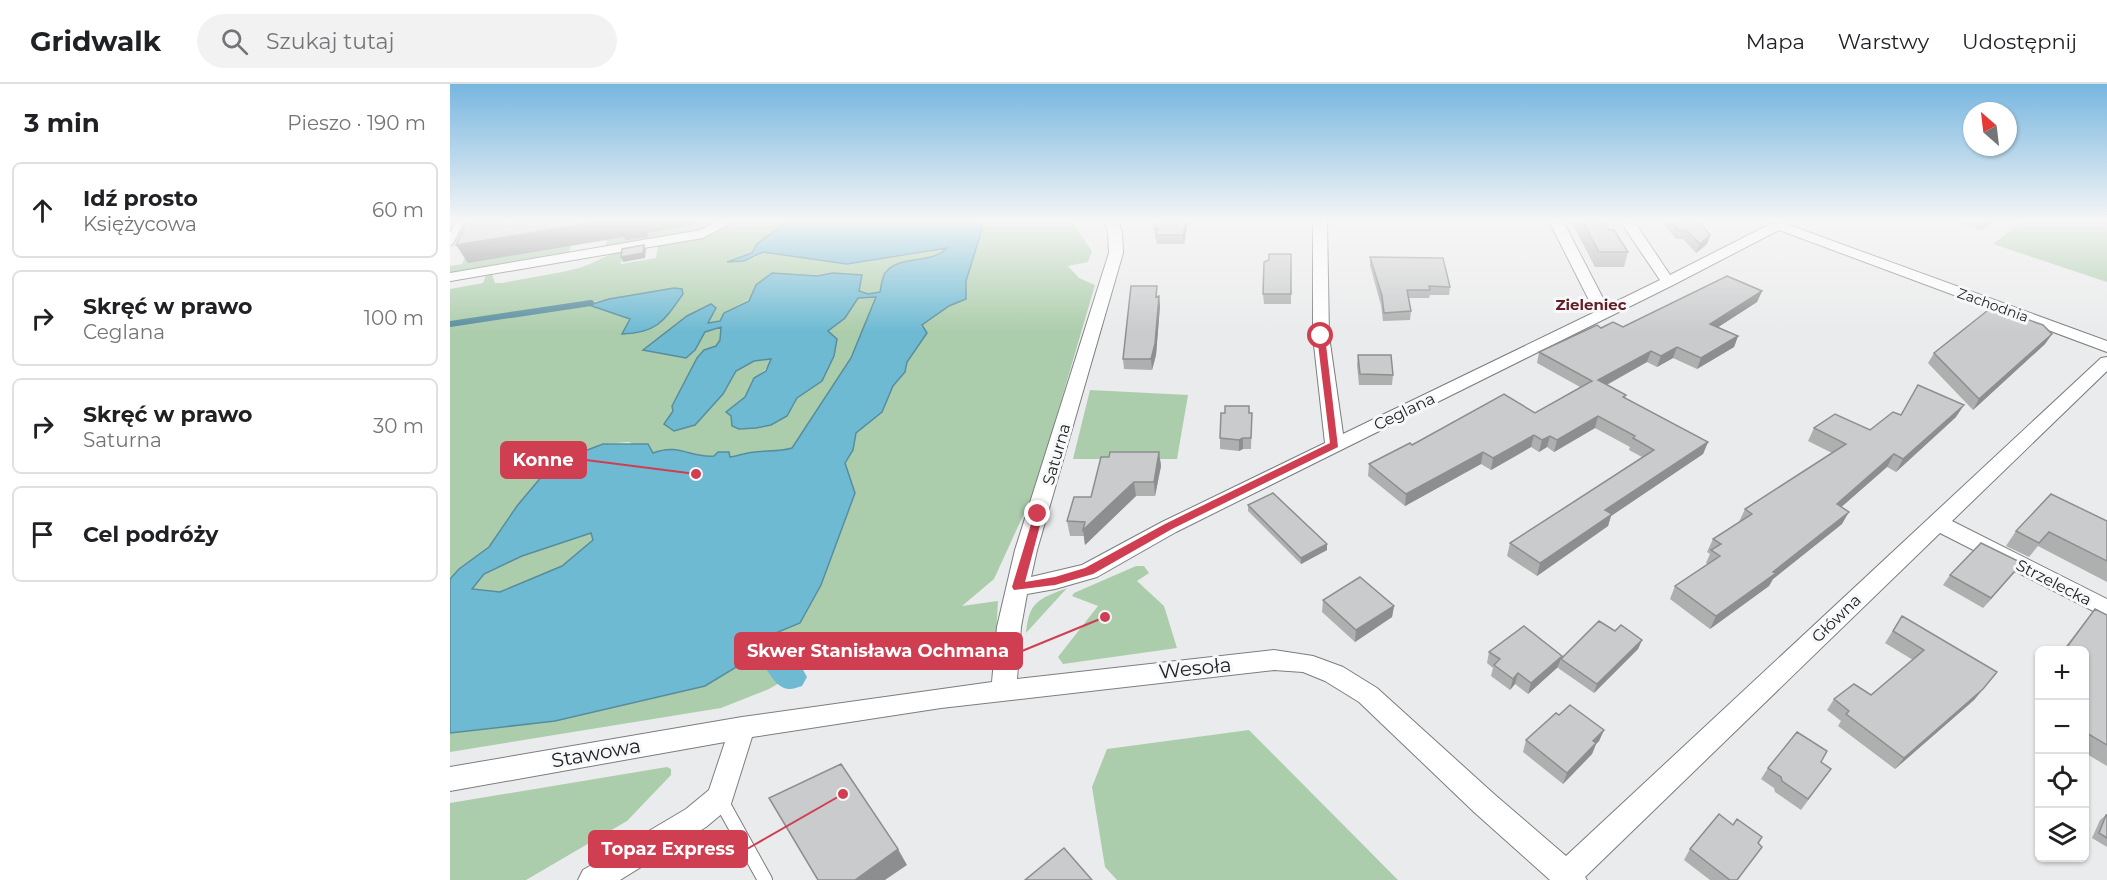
<!DOCTYPE html>
<html lang="pl">
<meta charset="utf-8">
<style>
:root{--surface:#fff;--page:#f2f2f2;--text:#202124;--muted:#757577;--line:#e0e0e0}
body{margin:0;font-family:Montserrat,sans-serif;background:var(--page);color:var(--text)}
.controls{position:absolute;right:18px;bottom:18px;display:grid;overflow:hidden;border-radius:9px;box-shadow:0 2px 4px #0004}
.controls button{width:54px;height:54px;display:grid;place-items:center;padding:0;border:0;border-bottom:2px solid var(--line);background:var(--surface);color:var(--text);font:30px sans-serif}
.compass{position:absolute;left:1513px;top:18px;width:54px;height:54px;border-radius:50%;background:var(--surface);box-shadow:0 2px 4px #0004;rotate:332deg}
.stop{position:absolute;width:18px;height:18px;margin:-14px;border:4px solid #cf3e51;border-radius:50%;background:#fff}
.stop.end{background:#cf3e51;border-color:#fff;box-shadow:0 2px 6px #0008}
.list{margin:0;padding:0;list-style:none}
h2{display:flex;justify-content:space-between;align-items:center;height:78px;margin:0;padding:0 24px;font-size:26px}
h2 small{font-size:20px;font-weight:400;color:var(--muted)}
.list li{display:grid;grid-template-columns:39px 1fr auto;gap:18px;align-items:center;box-sizing:border-box;height:96px;margin:0 12px 12px;padding:0 12px;border:2px solid var(--line);border-radius:9px}
.list b{display:block;font-size:22px;white-space:nowrap}
.list p{margin:0;font-size:20px;white-space:nowrap;color:var(--muted)}
.list em{font-size:20px;font-style:normal;color:var(--muted)}
.icon{flex:none;width:33px;height:33px;fill:none;stroke:currentColor;stroke-width:2;stroke-linecap:round;stroke-linejoin:round}
.map{position:relative;flex:none;width:1657px;height:796px;overflow:hidden}
header{display:flex;align-items:center;gap:36px;box-sizing:border-box;height:84px;padding:0 30px;background:var(--surface);border-bottom:2px solid var(--line)}
header strong{font-size:28px}
nav{display:flex;gap:33px;margin-inline-start:auto;font-size:21px}
.search{width:420px;height:54px;background:var(--page);display:flex;align-items:center;gap:15px;box-sizing:border-box;padding:0 21px;border-radius:33px;color:var(--muted);font-size:22px}
main{display:flex}
aside{flex:1;background:var(--surface)}
.map>svg:first-child{display:block}
.green{fill:#accdab;fill-rule:evenodd}
.water{fill:#6ebad3;stroke:#588d9e;stroke-width:1.5;fill-rule:evenodd}
.lines{fill:none;stroke-linecap:round;stroke-linejoin:round}
.stream{stroke:#588d9e;stroke-width:6}
.canal{fill:#6ebad3;fill-rule:evenodd}
.lane-far1-casing{stroke:#7c7d7e;stroke-width:10}
.lane-casing{stroke:#7c7d7e;stroke-width:16}
.street-casing{stroke:#7c7d7e;stroke-width:2}
.lane-far1{stroke:#fff;stroke-width:8}
.lane{stroke:#fff;stroke-width:14}
.street{fill:#fff;fill-rule:evenodd}
.wall{fill:#aeafaf}
.shaded-wall{fill:#8d8e8f}
.building{fill:#cacbcc;stroke:#8d8e8f;stroke-width:1.5}
.route{fill:#cf3e51}
.labels{text-anchor:middle;stroke-width:6;stroke-linejoin:round;paint-order:stroke}
.far-street-label{font-size:14px;fill:#232324;stroke:#f7f8f9}
.far-neighbourhood-label{font-size:15px;font-weight:bold;fill:#652027;stroke:#f7f8f9}
.street-label{font-size:16px;fill:#232324;stroke:#f7f8f9}
.near-street-label{font-size:20px;fill:#232324;stroke:#f7f8f9}
.leader{fill:none;stroke:#cf3e51;stroke-width:2}
.callout-dot{fill:#cf3e51;stroke:#f7f8f9;stroke-width:2}
.callout{fill:#cf3e51;stroke:#cf3e51;stroke-width:2}
.callout-label{font-size:18px;text-anchor:middle;font-weight:bold;fill:#fff}
</style>
<header>
<strong>Gridwalk</strong>
<div class="search"><svg class="icon" aria-label="search" viewBox="0 0 24 24"><circle cx="10" cy="10" r="6"/><path d="M15 15l6 6"/></svg>Szukaj tutaj</div>
<nav><a>Mapa</a><a>Warstwy</a><a>Udostępnij</a></nav>
</header>
<main>
<aside>
<h2>3 min<small>Pieszo · 190 m</small></h2>
<ul class="list">
<li><svg class="icon" aria-label="ahead" viewBox="0 0 24 24"><path d="M12 20V5M6 11l6-6 6 6"/></svg><div><b>Idź prosto</b><p>Księżycowa</p></div><em>60 m</em></li>
<li><svg class="icon" aria-label="right" viewBox="0 0 24 24"><path d="M7 20v-9h11M14 6l5 5-5 5"/></svg><div><b>Skręć w prawo</b><p>Ceglana</p></div><em>100 m</em></li>
<li><svg class="icon" aria-label="right" viewBox="0 0 24 24"><path d="M7 20v-9h11M14 6l5 5-5 5"/></svg><div><b>Skręć w prawo</b><p>Saturna</p></div><em>30 m</em></li>
<li><svg class="icon" aria-label="arrive" viewBox="0 0 24 24"><path d="M6 21V4h12l-3 4 3 4H6"/></svg><div><b>Cel podróży</b></div></li>
</ul>
</aside>
<div class="map">
<svg width="1657" height="796" viewBox="0 0 1657 796">
<rect width="100%" height="100%" fill="#eaebec"/>
<path class="green" d="M30,137L121,162L119,171L0,190V182L12,180Z
M249,137H270L259,145L155,164L157,156L249,140Z
M281,137H338L307,160L302,169L280,178L304,174L313,168L397,180L468,167L520,137H621L642,167L638,178L618,182L629,194L645,201L592,382V390L544,495L512,522L548,517L546,551L535,554L528,561L389,585L397,560L365,562L354,585L319,605L271,624L0,668V649L105,637L255,602L293,579L298,569L308,559L312,564L323,557L321,551L350,539L371,501L405,410L395,379L403,366L406,349L432,328L443,302L455,288L457,278L465,265L472,241L499,222L516,215V197L418,210L409,208L410,196L300,215L283,224L277,258L254,266L248,274V337L273,310L286,287L304,277L322,274C319,286 313,286 305,294C300,298 298,307 295,313L344,321L347,314L372,297L378,247L395,234L408,214L427,213L416,253L342,373L227,382L179,358L153,360L103,379L92,458L165,445L85,504L0,518V205L33,199L36,191L42,190L45,199H52C76,194 101,191 125,185C143,181 156,170 173,166L171,180L206,174L208,161C226,157 272,153 281,137ZM191,209L181,250L172,249L180,235L144,218Z
M1573,137H1657V198L1543,160Z
M640,306L738,311L727,375H623Z
M686,482H694L699,489L687,497L714,522L727,564L613,580L608,573L648,522L622,512L624,509Z
M617,504L576,549C579,517 589,515 617,504Z
M799,646L948,796H667L655,783L642,703L657,665Z
M217,683L221,685V691L177,737L76,796H0V719Z"/>
<path class="water" d="M338,137H530L532,145L516,197V215L499,222L472,241L477,249L457,278L455,288L443,302L432,328L406,349L403,366L395,379L405,409L371,501L350,539L321,551L323,557L312,564L307,560L298,569L293,579L255,602L105,637L0,649V495L9,485L39,463L67,422L103,379L153,360H198L203,369C229,359 240,374 264,372L268,368H279L280,373C285,373 288,371 294,370C310,365 326,369 342,364L401,274L426,213L408,214L395,234L378,247L387,255L384,272L372,297L347,314L337,332L321,341L306,344L289,345L282,342L281,332L276,328L295,313L304,294L316,287L321,275L304,277L286,287L273,310L245,341L224,347L214,340L223,327L222,322L247,274L254,266L266,262L270,256L271,243L255,248L245,266L236,274L193,266L237,232L261,220L266,224L258,239L270,237L274,229L299,217L306,201L322,189L367,192L383,189L412,191L409,207L418,210L430,208C431,203 432,194 435,189C450,170 481,181 497,164L397,180L313,168L294,177L277,178L302,169L307,160ZM141,449L143,456L112,482L50,508L22,505L34,490L72,472Z
M224,204L232,205L233,210C214,237 207,249 172,250L180,235L139,221L159,215Z"/>
<g class="lines">
<path class="stream" d="M0,240L141,219"/>
<path class="canal" d="M318,548C336,554 348,576 357,593L352,602C344,605 336,607 329,601C320,594 308,571 303,560L307,551Z"/>
<g class="lane-far1-casing">
<path id="lane-far1" d="M0,157L10,137
M0,193L252,150L276,137"/>
</g>
<g class="lane-casing">
<path id="lane" d="M270,715L315,796"/>
</g>
<g class="street-casing">
<path id="street" d="M654,137H668L672,148L673,169L587,466L581,493L632,481L712,438L875,359L863,252V137H877L879,252L893,350L1145,228L1099,137H1113L1157,222L1210,196L1170,137H1184L1220,191L1326,137H1343L1339,141L1657,257V268L1329,146L1223,201L726,448L647,493L605,505L577,510L571,543L567,595L824,566L863,572L893,583L927,604L1044,710L1116,772L1651,274L1657,273V287L1502,437L1657,515V534L1490,449L1135,793L1137,796H1100L1024,728L909,618L875,597L853,588L824,586L491,624L302,653L280,723L256,743L170,796H128L133,786L236,725L259,706L275,658L0,707V683L292,633L542,598L547,543L565,466L659,169L658,148Z"/>
</g>
<use href="#lane-far1" class="lane-far1"/>
<use href="#lane" class="lane"/>
<use href="#street" class="street"/>
</g>
<path class="wall" d="M738,137L734,160H707L706,155H705L704,145Z
M1121,137H1154L1159,146L1178,168L1174,183H1145Z
M1211,137H1249L1260,151L1257,160L1246,169L1233,155H1226Z
M1505,137H1544L1531,146Z
M841,170V220H814L813,210L819,176Z
M920,173L1000,203L999,211H980L979,214H959L961,227L960,236L933,237L931,221L920,182Z
M1312,207L1307,218L1268,243L1288,252L1284,263L1247,285L1223,274L1207,283L1197,278L1157,301L1176,311L1175,314L1258,358L1253,370L1161,432L1158,442L1087,492L1057,472L1060,459L1192,373L1179,366L1180,363L1145,344L1104,368L1097,363L1089,368L1081,363L1041,386L1031,380L955,422L918,392L919,380L962,361L1085,329L1130,303L1087,279L1089,268L1151,244L1173,243Z
M708,212L710,222L706,271L702,286L674,285L673,275Z
M1602,250L1595,260L1523,326L1478,279L1484,269Z
M908,271L943,291L942,301H909L907,281Z
M799,329H802L801,365H793L789,367L770,365V354Z
M1451,331L1506,333L1446,388L1437,383L1391,423L1392,440L1323,495L1319,502L1260,545L1220,515L1225,502L1257,480L1256,479L1260,470L1257,468L1263,455L1289,438L1295,425L1382,369L1358,357L1364,344L1420,346Z
M709,368L711,382L705,412H686L635,461L634,452H620L617,437L641,413Z
M798,421L877,460V466L851,480L798,427Z
M1657,437V498L1588,462L1579,473L1556,462L1566,447Z
M1572,479L1533,524L1493,501L1500,491Z
M873,516L944,522L942,533L905,558L872,528Z
M1645,525L1657,531V682L1635,669V567H1612Z
M1452,532L1547,588L1524,616L1445,685L1388,642L1391,637L1377,626L1384,615L1421,611L1463,576L1435,559Z
M1165,547L1192,556L1188,565L1144,609L1108,584L1111,575Z
M1039,568L1112,572L1108,583L1078,610L1065,600L1060,606L1041,592L1043,584L1037,579Z
M1109,631L1154,646L1149,657L1146,660L1142,670L1113,700L1073,668L1076,656Z
M1371,678L1381,685L1351,726L1325,708L1324,704L1311,695L1318,684Z
M1656,731H1657V763L1642,754L1650,736Z
M1308,759L1288,796H1260L1234,776L1240,765Z"/>
<path class="shaded-wall" d="M155,137H249V140L198,149V153L176,156L174,153L18,179L6,161Z
M736,137H738L734,160L733,151Z
M1535,137H1544L1531,146Z
M1260,151L1257,160L1246,169L1250,160Z
M194,161L196,166L195,174L173,178L171,173Z
M1312,207L1307,218L1256,251L1260,240Z
M709,212L710,222L706,271L702,286L701,275Z
M1602,250L1595,260L1523,326L1529,315Z
M1288,252L1284,263L1247,285L1251,274Z
M1227,263L1223,274L1207,283L1211,272Z
M1201,267L1197,278L1145,307L1148,296Z
M1514,321L1506,333L1446,388L1453,375Z
M1148,332L1145,344L1104,368L1107,356Z
M1084,351L1081,363L1041,386L1043,374Z
M1100,352L1097,363L1089,368L1092,356Z
M793,354V365L789,367V356Z
M1258,358L1253,370L1161,432L1158,442L1087,492L1090,479L1155,426Z
M709,368L711,382L705,412L704,398Z
M1033,368L1031,380L955,422L956,410Z
M1444,370L1437,383L1380,433L1387,420Z
M684,398L686,412L635,461L633,446Z
M1399,428L1392,440L1323,495L1319,502L1260,545L1266,532Z
M877,460V466L851,480V474Z
M1572,479L1564,489L1533,524L1541,514Z
M944,522L942,533L905,558L906,546Z
M1192,556L1188,565L1144,609L1147,600Z
M1112,572L1108,583L1078,610L1081,599Z
M1068,589L1065,600L1060,606L1063,595Z
M1533,605L1524,616L1445,685L1454,674Z
M1154,646L1149,657L1146,660L1142,670L1113,700L1117,689L1143,657Z
M448,765L457,781L435,796H405Z"/>
<path class="building" d="M17,137H155L6,161Z
M168,137H180L167,139Z
M706,137H736L733,151H706L708,145H704Z
M1132,137H1154L1159,146H1164L1178,168H1149Z
M1221,137H1249L1260,151L1250,160L1236,146H1228Z
M194,161L193,169L171,173L172,165Z
M819,170H841V210H813L814,178L819,176Z
M920,173L993,174L1000,203L979,202L980,206H957L961,227L934,229L932,212Z
M1277,192L1312,207L1260,240L1288,252L1251,274L1227,263L1211,272L1201,267L1148,296L1176,311L1173,313L1258,358L1155,426L1162,430L1090,479L1060,459L1204,366L1183,354L1185,352L1148,332L1107,356L1100,352L1092,356L1084,351L1043,374L1033,368L956,410L919,380L960,359L962,361L1054,310L1085,329L1142,297L1089,268L1147,241L1151,244L1163,238L1173,243Z
M681,202H707L706,213L709,212L705,260L701,275H673Z
M1542,223L1593,241L1602,250L1529,315L1484,269Z
M908,271H941L943,291L910,290Z
M1468,301L1514,321L1453,375L1444,370L1387,420L1399,428L1323,488L1326,489L1266,532L1225,502L1270,472L1261,466L1271,460L1263,455L1302,430L1295,425L1396,360L1364,344L1385,330L1420,346L1443,328L1451,331Z
M775,322H799V329H802L801,354H793L789,356L770,354L771,329H775Z
M660,368H709L704,398H684L633,446L635,438L617,437L624,413H641L651,373H659Z
M823,409L877,460L851,474L798,421Z
M1601,410L1657,437V477L1599,448L1589,459L1566,447Z
M1531,459L1572,479L1541,514L1500,491Z
M910,493L944,522L906,546L873,516Z
M1645,525L1657,531V661L1635,648V567H1614Z
M1452,532L1547,588L1533,605L1454,674L1396,630L1399,627L1384,615L1404,600L1421,611L1474,566L1443,547Z
M1149,537L1165,547L1171,541L1192,556L1147,600L1111,575Z
M1074,542L1112,572L1081,599L1068,589L1063,595L1044,581L1050,575L1039,568Z
M1120,621L1154,646L1143,657L1146,659L1117,689L1076,656L1106,629L1109,631Z
M1347,648L1377,667L1371,678L1381,685L1358,715L1332,697L1331,693L1318,684Z
M391,680L448,765L405,796H368L319,714Z
M1269,730L1283,741L1287,735L1312,753L1308,759L1312,763L1287,796H1280L1240,765Z
M1656,731H1657V754L1649,749Z
M614,764L642,796H575Z"/>
<linearGradient id="sky" x2="0" y2="1"><stop stop-color="#77b6e0"/><stop offset="0.55" stop-color="#f6f6f6"/><stop offset="1" stop-color="#f6f6f6" stop-opacity="0"/></linearGradient>
<rect width="1657" height="248" fill="url(#sky)"/>
<path class="route" d="M871,250L875,252L888,363L722,445L643,490L605,501L564,506L562,503L585,427H592L593,430L575,498L605,493L635,484L715,440L880,359L867,252Z"/>
<g class="labels">
<g class="far-street-label">
<text transform="translate(1543 221) rotate(20)" y="5">Zachodnia</text>
</g>
<g class="far-neighbourhood-label">
<text x="1141" y="226">Zieleniec</text>
</g>
<g class="street-label">
<text transform="translate(954 327) rotate(-26)" y="6">Ceglana</text>
<text transform="translate(606 370) rotate(-74)" y="6">Saturna</text>
<text transform="translate(1604 498) rotate(27)" y="6">Strzelecka</text>
<text transform="translate(1386 534) rotate(-44)" y="6">Główna</text>
</g>
<g class="near-street-label">
<text transform="translate(745 584) rotate(-6)" y="7">Wesoła</text>
<text transform="translate(146 669) rotate(-10)" y="7">Stawowa</text>
</g>
</g>
<path class="leader" d="M246 390L136 376M655 533L572 567M393 710L297 765"/>
<g class="callout-dot">
<circle cx="246" cy="390" r="6"/>
<circle cx="655" cy="533" r="6"/>
<circle cx="393" cy="710" r="6"/>
</g>
<g class="callout">
<rect x="51" y="358" width="85" height="36" rx="6"/>
<rect x="285" y="549" width="287" height="36" rx="6"/>
<rect x="139" y="747" width="158" height="36" rx="6"/>
</g>
<g class="callout-label">
<text x="93" y="382">Konne</text>
<text x="428" y="573">Skwer Stanisława Ochmana</text>
<text x="218" y="771">Topaz Express</text>
</g>
</svg>
<div class="controls">
<button>+</button>
<button>−</button>
<button><svg class="icon" aria-label="locate" viewBox="0 0 24 24"><circle cx="12" cy="12" r="6"/><path d="M12 2v4M12 18v4M2 12h4M18 12h4"/></svg></button>
<button><svg class="icon" aria-label="layers" viewBox="0 0 24 24"><path d="M12 4l9 5-9 5-9-5zM3 14l9 5 9-5"/></svg></button>
</div>
<svg class="compass" viewBox="-18 -18 36 36"><path d="M0-13l5 13h-10z" fill="#e53935"/><path d="M0 13l5-13h-10z" fill="#757577"/></svg>
<div class="stop" style="left:871px;top:252px"></div>
<div class="stop end" style="left:588px;top:430px"></div>
</div>
</main>
